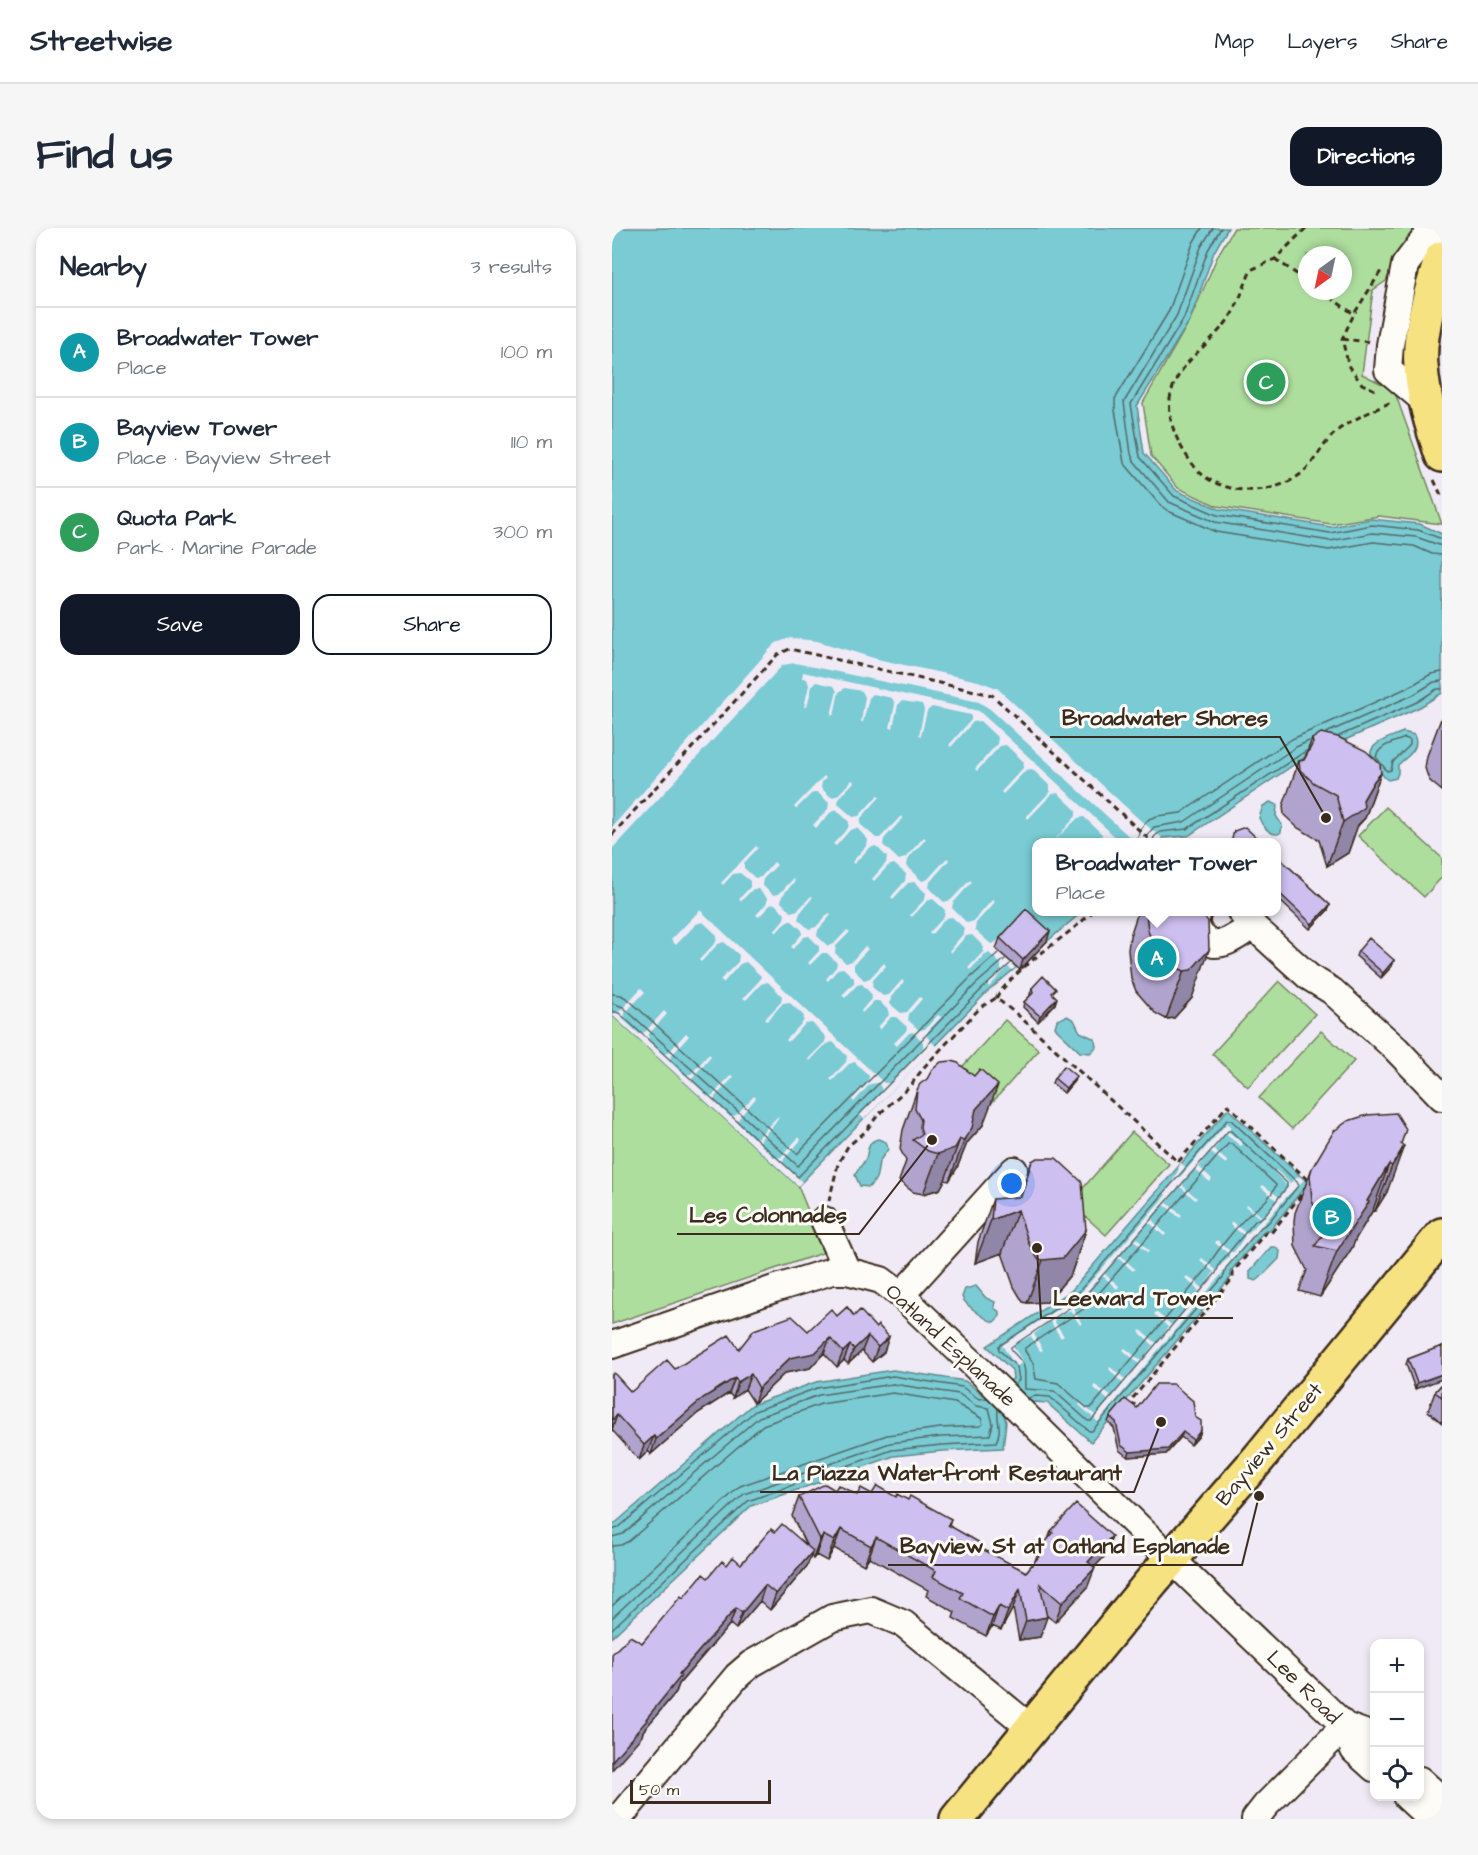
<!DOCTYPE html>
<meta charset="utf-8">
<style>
:root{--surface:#fff;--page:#f6f6f7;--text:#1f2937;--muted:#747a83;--line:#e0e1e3;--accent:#111827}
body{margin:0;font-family:"Architects Daughter",sans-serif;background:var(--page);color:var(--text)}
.controls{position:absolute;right:18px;bottom:18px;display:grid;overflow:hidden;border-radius:12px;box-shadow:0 3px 9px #0003}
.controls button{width:54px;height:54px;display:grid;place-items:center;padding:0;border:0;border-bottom:2px solid var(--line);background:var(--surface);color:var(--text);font:30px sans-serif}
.compass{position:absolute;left:686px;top:18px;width:54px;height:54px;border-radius:50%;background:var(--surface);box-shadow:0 3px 9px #0003;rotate:213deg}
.scale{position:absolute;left:18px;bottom:15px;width:141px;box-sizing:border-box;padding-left:6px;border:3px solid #3b2a1e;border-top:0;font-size:16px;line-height:21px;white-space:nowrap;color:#3b2a1e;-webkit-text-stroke:4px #fdfcf7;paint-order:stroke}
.you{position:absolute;left:400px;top:956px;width:21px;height:21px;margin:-15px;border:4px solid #fff;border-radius:50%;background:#1a73e8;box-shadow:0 0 0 9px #1a73e833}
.badge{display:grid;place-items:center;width:39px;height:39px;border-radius:50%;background:var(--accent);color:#fff;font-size:20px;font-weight:700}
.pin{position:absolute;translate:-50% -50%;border:3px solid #fff;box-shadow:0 2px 6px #0006}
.popup{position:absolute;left:420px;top:610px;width:249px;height:78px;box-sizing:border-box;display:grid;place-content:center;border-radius:12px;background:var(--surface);filter:drop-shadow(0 2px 4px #0005);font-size:20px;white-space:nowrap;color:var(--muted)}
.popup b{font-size:22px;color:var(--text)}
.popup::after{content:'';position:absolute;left:50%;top:100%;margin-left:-12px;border:12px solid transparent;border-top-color:var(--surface)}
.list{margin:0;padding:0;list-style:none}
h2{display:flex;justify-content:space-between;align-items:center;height:78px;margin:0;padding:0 24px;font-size:26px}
h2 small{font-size:20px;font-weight:400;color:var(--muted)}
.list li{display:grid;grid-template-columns:39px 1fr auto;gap:18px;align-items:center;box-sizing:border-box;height:90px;padding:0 24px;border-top:2px solid var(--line)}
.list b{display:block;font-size:22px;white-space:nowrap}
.list p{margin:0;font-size:20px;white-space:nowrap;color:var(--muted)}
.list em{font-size:20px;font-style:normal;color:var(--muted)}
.actions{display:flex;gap:12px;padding:18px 24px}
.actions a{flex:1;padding:14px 0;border:2px solid var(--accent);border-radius:18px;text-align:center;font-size:21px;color:var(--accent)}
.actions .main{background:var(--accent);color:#fff}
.icon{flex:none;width:33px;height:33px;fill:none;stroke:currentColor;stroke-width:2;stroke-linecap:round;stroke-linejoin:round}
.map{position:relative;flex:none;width:830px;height:1591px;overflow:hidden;border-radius:18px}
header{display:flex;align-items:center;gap:36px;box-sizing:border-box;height:84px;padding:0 30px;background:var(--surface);border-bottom:2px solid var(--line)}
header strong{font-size:28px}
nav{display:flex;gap:33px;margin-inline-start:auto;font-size:21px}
.intro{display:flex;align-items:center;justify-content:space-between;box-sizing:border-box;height:144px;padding:0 36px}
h1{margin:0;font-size:42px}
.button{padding:15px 27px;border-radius:18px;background:var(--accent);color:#fff;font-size:21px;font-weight:700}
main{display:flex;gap:36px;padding:0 36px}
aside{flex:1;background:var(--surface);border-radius:18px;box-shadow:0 3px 9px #0003}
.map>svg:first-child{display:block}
.green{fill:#aede9e;stroke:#74845e;stroke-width:1.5;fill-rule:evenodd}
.water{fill:#7acbd4;stroke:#618b8b;stroke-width:1.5}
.pier{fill:#efeaf5}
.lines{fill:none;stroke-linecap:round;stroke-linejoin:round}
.shore{stroke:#546a67;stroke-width:1.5}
.minor-casing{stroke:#3b2a1e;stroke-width:30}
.major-casing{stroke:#3b2a1e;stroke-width:38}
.path{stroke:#3b2a1e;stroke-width:3;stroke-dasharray:6 4.5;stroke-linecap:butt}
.minor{stroke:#fdfcf7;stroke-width:26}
.major{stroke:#f7e281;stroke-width:33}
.wall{fill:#b0a4ce;stroke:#3b2a1e;stroke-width:1.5}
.shaded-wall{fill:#9086a8;stroke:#3b2a1e;stroke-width:1.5}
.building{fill:#cdbff0;stroke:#3b2a1e;stroke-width:1.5}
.labels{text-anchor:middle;stroke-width:6;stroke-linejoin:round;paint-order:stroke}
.street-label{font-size:21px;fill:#3b2a1e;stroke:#fdfcf7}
.leader{fill:none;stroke:#3b2a1e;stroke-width:2}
.callout-dot{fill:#3b2a1e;stroke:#fdfcf7;stroke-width:2}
.callout-label{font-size:22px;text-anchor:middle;font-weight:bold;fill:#3b2a1e;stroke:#fdfcf7;stroke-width:6;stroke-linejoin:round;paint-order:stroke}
</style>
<header>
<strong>Streetwise</strong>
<nav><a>Map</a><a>Layers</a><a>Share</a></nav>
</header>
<div class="intro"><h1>Find us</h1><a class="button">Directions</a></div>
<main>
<aside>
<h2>Nearby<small>3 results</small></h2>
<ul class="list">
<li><span class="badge" style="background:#0f9aa8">A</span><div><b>Broadwater Tower</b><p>Place</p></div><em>100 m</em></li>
<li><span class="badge" style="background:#0f9aa8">B</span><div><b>Bayview Tower</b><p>Place · Bayview Street</p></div><em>110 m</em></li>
<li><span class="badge" style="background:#2e9e5b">C</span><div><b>Quota Park</b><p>Park · Marine Parade</p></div><em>300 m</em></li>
</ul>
<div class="actions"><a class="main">Save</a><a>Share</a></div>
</aside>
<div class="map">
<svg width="830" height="1591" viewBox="0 0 830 1591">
<rect width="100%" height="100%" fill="#efeaf5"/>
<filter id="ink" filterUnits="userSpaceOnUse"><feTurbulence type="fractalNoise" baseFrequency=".0167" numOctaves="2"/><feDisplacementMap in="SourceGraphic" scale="12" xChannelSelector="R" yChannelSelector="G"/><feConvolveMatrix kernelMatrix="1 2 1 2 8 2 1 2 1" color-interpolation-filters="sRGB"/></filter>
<g filter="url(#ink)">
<path class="green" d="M622,0H810L786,27L774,53L761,62L750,146L782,162L830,296L767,288L719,296L605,278L566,260L539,228L531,175L578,92L606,27ZM695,27H731V63H695Z
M774,579L830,630V649L812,669L746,608Z
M667,753L703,786L636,859L600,826Z
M0,787L186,958L213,1024L0,1096Z
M393,792L427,822L370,886L332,859Z
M709,803L742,833L680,901L647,870Z
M520,904L557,936L494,1007L458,975Z"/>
<path class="water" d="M0,0H616L602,24L578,92L525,178L532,225L565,263L607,281L719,299L759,291L808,296L830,306V465L808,479L692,530L576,608L550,610L545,614H425V684H470L374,765L186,958L0,787Z
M791,504L802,507C809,521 795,528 786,537V545L784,550L776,552C770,548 768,543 763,537C748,516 776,511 791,504Z
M658,574L665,577L664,588L670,597L669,604L666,606C658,607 650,598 647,590L651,578Z
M455,788L462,792L468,804L483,811L484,819L478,825L468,824L445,802L443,799L445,792Z
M616,881L696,955L658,1002H653L618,1044L619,1049L479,1214L435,1175L423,1174L391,1183L394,1194L391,1220L330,1223L282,1228L139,1278L0,1409V1298L140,1177L204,1154L281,1142L353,1153L370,1166L401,1151L400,1142L375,1118L459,1063Z
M266,911L274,914L276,921C274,925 269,930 267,934C265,945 266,952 257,959L248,958L243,947C246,941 251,936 254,930C257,921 255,914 266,911Z
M659,1019H663L668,1023L667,1031L647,1051L644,1053L638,1051V1043Z
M364,1058L374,1070L383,1074L382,1080L388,1084V1088L382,1094C375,1093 352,1076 350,1069L353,1061Z"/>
<path class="pier" d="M178,410L205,413L265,431L366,453L385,460L528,592L550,610L545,614H523L378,481L367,474L183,435L171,437L166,442L0,621V599L157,422L164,415Z
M191,444L367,483L509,614L498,613L487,614L490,606L472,589L466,590L441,614L464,588V582L446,565L440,566L416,591L414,589L438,564V558L420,541L414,542L391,566L389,564L411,540L412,534L394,517L388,518L365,543L363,541L385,516L386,510L368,493L361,494L339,519L337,517L359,492V487L320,479L315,483L309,508L307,507L312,482L310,476L290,473L286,477L281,500H278L283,476L280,470L261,466L257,470L251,494H249L253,469L250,463L233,460L227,464L222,487H219L225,463L222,458L204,454L200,458L195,479H192L197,457L195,451L190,450Z
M212,548L214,550L210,554L209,560L219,569L225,568L240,552L242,554L227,570L226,576L241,589L247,588L266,567L268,569L249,590L248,596L264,610H268L289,588L291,590L272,611L271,617L287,632L293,630L312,609L314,611L295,632L294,638L310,653L316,651L335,630L337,632L318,654L317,660L332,674L339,672L358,652L360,654L341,675L340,680L355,695L362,693L380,672L383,674L364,695L363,702L379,716L384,714L403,694L405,696L386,717L385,723L399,735L403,740L400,742L396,739L377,759L375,757L389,743V736L377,725L373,726L358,742L356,740L371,724V718L360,707L354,708L339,725L337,723L351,706L352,700L340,689L334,690L319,707L317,705L332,689L333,682L321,671L315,673L300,689L298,687L313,671L314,665L302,654L296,655L281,671L279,669L293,653L294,646L282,636L276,638L262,653L260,651L274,635L275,629L264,618L257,620L242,636L240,634L255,617L256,612L245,600L238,602L224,618L221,616L236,600L237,594L225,582L219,584L204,600L201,597L216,581L217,575L205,564L199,566L184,581L182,579Z
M144,618L146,620L132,635V640L143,650L149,649L162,634L165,637L151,651L150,657L161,667L167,666L181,651L183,653L170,668L169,674L179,684L186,682L199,668L201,669L188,685L186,691L197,701L204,699L217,685L219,687L206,702L205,708L216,718L222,716L235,702L238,704L224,718L223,725L234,735L240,733L253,718L256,721L242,736V742L252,752L258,750L272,735L274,738L261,752L260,759L271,768L277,767L290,752L292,754L279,769L278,776L289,785L295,784L308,769L310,771L297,786L296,792L307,802L313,801L326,787L329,789L316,803L315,809L324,818L252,891L248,887L270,864L269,859L265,855L258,856L242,874L239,871L256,854L257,848L243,834L237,836L220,853L218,851L234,834L235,828L221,814L214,816L198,833L196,831L213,814L214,809L200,795L193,796L176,814L174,812L191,794L192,788L177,774L171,775L155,793L153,791L169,774L170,768L156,754L149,756L134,772L131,770L147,753L149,748L134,734L128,736L111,755L108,752L126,734L127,727L112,714L106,716L89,734L87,732L104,714L105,707L91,694L84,696L64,717L59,712L88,682L272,855H279L311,820V814L301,804L297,805L285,818L282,815L294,803L295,799L284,789H279L268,802L266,799L277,787L276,782L267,773H262L250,785L249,783L259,771L260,767L250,756L245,757L233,770L230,767L242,755V750L231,740L226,741L216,753L214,751L224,739L225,735L215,725H210L198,737L196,735L207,723V718L197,708L192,709L181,721L179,719L190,706V702L180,693H175L164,705L162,703L172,691L173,686L163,676L158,677L147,689L144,687L155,675V670L146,661H141L129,673L127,671L138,659V653L128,645L121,646L111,657L109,655Z
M29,760L33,764L13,785L12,792L27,806L33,804L52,783L55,786L37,806L36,812L51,826L56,825L74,805L77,808L59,828L57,833L73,847L79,846L97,826L99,828L81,849L80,853L96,868L101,867L119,847L122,849L103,869V874L118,889L124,887L142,868L144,870L127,890L126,895L141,910L146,909L165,889L167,890L149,911L148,916L163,930L169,929L187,909L189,912L172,931L171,935L190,954L186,958L0,787L9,782Z
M615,895L619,898L617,904L631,916L629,918L613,906L602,922L616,934L614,936L598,924L587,939L600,951L598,954L583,942L572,954L571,958L585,970L583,972L570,960H567L555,975L570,987L568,990L554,978H551L540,990L541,993L554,1006L552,1008L539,996H536L524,1009L537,1023L536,1025L523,1013H520L509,1026V1028L523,1041L521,1043L507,1031H505L493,1045L494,1047L507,1058L505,1061L492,1049H489L478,1062V1065L492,1077L490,1079L477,1067H474L461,1080L470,1096L468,1097L458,1082L443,1090L442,1093L452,1108L449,1110L439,1095L437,1094L422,1106L431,1122L428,1123L419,1108L402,1117V1120L411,1134L404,1139L390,1117L466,1068L554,967L551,964L557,960L567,941L566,940L569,935L573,939L567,950Z
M664,942L678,955L687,948L692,952L675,968L486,1194L467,1177L468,1175L483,1187L486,1186L496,1172L481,1159L483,1157L500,1169L511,1156L497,1141L498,1139L513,1151L526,1138V1135L511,1122L513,1120L528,1132H530L541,1117L527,1104L529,1102L543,1114H546L556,1099L542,1086L544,1084L558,1096H561L572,1083V1080L557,1068L559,1066L573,1078H576L587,1063L573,1050L575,1048L591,1060L602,1044L588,1033L590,1030L604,1042L617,1029V1026L603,1015L605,1012L619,1024H622L633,1008L618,997L620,994L635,1006L648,993V990L633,978L635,976L649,988H652L664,972L649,959L651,957L667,969L676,959L662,944Z"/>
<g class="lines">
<path class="shore" d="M590,0L581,15L557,83L503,171V182L512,235L548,277L556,283L604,304L717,322L761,314L802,318L820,326L830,327
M601,0L589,19L565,87L512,174L519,226L522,233L557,274L603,294L718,313L760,305L804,309L830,318
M609,0L596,22L572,90L519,176L528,229L562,268L605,287L718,305L760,297L806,302L830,311
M714,505L801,467L822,454L830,453
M727,508L805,474L825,461H830
M793,510L798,512V517L781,534L779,542L775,543L764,529C767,517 783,514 793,510Z
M525,614L528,601L537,591L545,588L569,585L680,511L797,459L819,446L830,444
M534,614L536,606L542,599L572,594L684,519L697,513
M541,614L542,609L548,604L575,601L694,523
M0,766L9,767L17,772L185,926L358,750L386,725
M0,775L11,779L186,938L364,756L393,731
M0,783L7,785L186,949L370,761L398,736
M616,903H619L675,955V959L652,988L643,993L608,1035L604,1045L479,1193H476L442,1163L413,1161C412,1139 417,1140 399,1122V1119L469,1072Z
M616,916H620L664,957C660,968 649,978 639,985C628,994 600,1028 595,1041L479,1180H475L446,1155L424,1151L421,1135L413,1123V1120L476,1078Z
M403,1157L407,1152L405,1139L387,1122V1118L464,1067L615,892H619L686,955V958L656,995L649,999L614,1040L612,1048L480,1203H477L438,1169L424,1168L416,1170
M0,1302L6,1300L143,1183L205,1160L281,1148L350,1159L367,1171L375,1170
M0,1309L11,1306L147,1189L207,1167L281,1156L347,1166L364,1178L377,1180L381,1196L378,1207L329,1209L278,1215L132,1266L0,1390
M0,1318L9,1317L17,1313L151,1197L209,1176L281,1165L343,1175L369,1190L371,1196L368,1198L328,1200L275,1207L128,1258L0,1378
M0,1401L136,1273L280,1222L330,1217L384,1214C391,1200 384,1193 386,1181"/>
<g class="minor-casing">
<path id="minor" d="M814,174L776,142L778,117L793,37L814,9L830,3
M586,684C580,699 588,710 602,716C619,716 627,704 642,699
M629,684L642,699L697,749L720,763L784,821L830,869
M212,992L235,1043
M289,1067L402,942
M0,1117L162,1061L220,1043H235L269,1052L289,1067L359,1134L559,1331L733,1498L758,1507L762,1511
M733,1498L742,1522L762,1540
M808,1552L830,1572
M794,1568L819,1591
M6,1591L125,1448L139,1436L220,1390L259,1382L292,1396L420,1501
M643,1591L654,1577L733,1498"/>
</g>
<g class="major-casing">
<path id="major" d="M830,30C820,59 806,107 809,138C811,169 820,198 830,227
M345,1591L540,1353L647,1230L830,1007"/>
</g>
<path class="path" d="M694,0L663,31L639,42C632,58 626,78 616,92C597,118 563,136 558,171C555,196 568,220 582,238C606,269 661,269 690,245C704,233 711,215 725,203C738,192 765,181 781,173
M663,31L695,53
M709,63L742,86
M730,111L758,114
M763,162L750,156L737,139L730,111L742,86L769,43
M822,252L830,269
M0,607L166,426L178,421L380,467L540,614
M384,770C407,735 451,713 480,684
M217,973L226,936L236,918L253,904L266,887L298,858L313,838L368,780L384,770L407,788L566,934L616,877L697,953
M523,1181L521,1170L621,1050V1044L654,1004L659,1005L693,962"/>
<use href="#minor" class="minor"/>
<use href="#major" class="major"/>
</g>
<path class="wall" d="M830,488V563L817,552L813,540L815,528Z
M700,511L769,545L753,590L745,599L736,625L715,638L707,612L686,600L672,587L671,578L687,533L692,532Z
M665,628L718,677L716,682L698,701L665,670Z
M526,684H592L580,770L562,790L554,791L543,785L524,763L519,750L516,722L518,708Z
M388,710L435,713L408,742L384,721Z
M746,723L782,732L780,738L769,750L744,728Z
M420,760L441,767L443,776L426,794L411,779L412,774L418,768V766Z
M362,848L371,897L355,915L345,940L337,953L333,952L328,961L311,966L301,964L287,953L294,933L288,921L291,902L305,862Z
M442,850L462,853L452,865L440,855Z
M789,916L775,964L763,983L761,982L744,1010L740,1020L708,1069L687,1063L695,1042L683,1018L682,993L683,985L700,940Z
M420,933L474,1002L459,1046L435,1074L415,1075L411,1074L402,1059L390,1025L363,1035L366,1014L381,971L407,969Z
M235,1079L272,1124L260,1134L250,1123L236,1136L232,1132L225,1139L212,1125L198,1140L173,1145L142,1175L133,1161L121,1170L117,1165L86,1185L39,1226L36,1223L27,1232L0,1202V1147L19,1164L63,1141L127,1121L196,1103L225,1088Z
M830,1118L803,1161L794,1136L796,1131Z
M830,1156V1195L816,1183L823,1164Z
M525,1180L583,1189L589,1202L587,1208L579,1217L569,1209L554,1226L516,1229L507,1222L502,1200L496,1194L498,1189Z
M223,1262L245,1267L260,1266L284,1269L296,1272L339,1291L337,1298L368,1315L366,1319L414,1344L423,1333L427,1322L436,1312L439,1303L493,1328L482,1339L475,1360L443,1394L434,1387L428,1409L407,1412L401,1380L389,1402L380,1398L374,1408L341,1390L343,1384L314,1368L316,1362L257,1329L252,1337L222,1320L215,1333L204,1327L201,1331L199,1327L195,1338L158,1382L148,1373L124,1401L118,1396L67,1456L64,1464L31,1503L30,1508V1415L71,1370L96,1350L115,1337L129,1336L163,1304L194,1317L180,1288L187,1269Z"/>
<path class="shaded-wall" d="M769,545L753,590L746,597L736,625L715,638L731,594L751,572L762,553Z
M718,677L716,682L698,701L700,696Z
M438,703L435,713L408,742L411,732Z
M597,722L580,770L562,790L554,791L572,743Z
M782,732L780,738L769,750L771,745Z
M445,770L443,776L426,794L428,788Z
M464,848L462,853L452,865L454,860Z
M386,857L371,897L355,915L345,940L337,953L364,881Z
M348,911L333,952L328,961L311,966L326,926Z
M792,918L775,964L763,983L780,938Z
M777,936L761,982L744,1010L740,1020L708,1069L725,1023Z
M406,982L390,1025L363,1035L379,992Z
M474,1002L459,1046L435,1074L415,1075L431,1032Z
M256,1108L250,1123L236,1136L242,1121Z
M277,1109L272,1124L260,1134L266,1119Z
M218,1110L212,1125L198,1140L173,1145L142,1175L147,1160L178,1130Z
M238,1117L232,1132L225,1139L231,1124Z
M139,1146L133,1161L121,1170L126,1154Z
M830,1146V1151L803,1161L805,1155Z
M123,1150L117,1165L86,1185L39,1226L44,1211L91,1170Z
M5,1187L0,1202V1192Z
M589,1202L587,1208L579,1217L581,1212Z
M571,1204L569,1209L554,1226L516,1229L518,1224Z
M42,1208L36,1223L27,1232L32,1217Z
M229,1301L222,1320L215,1333L222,1313Z
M211,1307L204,1327L201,1331L208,1311Z
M500,1308L493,1328L469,1353L476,1334Z
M264,1309L257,1329L252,1337L259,1318Z
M201,1323L195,1338L158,1382L164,1366Z
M483,1340L475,1360L443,1394L450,1375Z
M153,1357L148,1373L124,1401L130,1385Z
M408,1361L401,1380L389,1402L396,1383Z
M387,1378L380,1398L374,1408L381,1389Z
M124,1380L118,1396L67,1456L64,1464L31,1503L30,1508L0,1542V1533L34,1491L67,1446Z
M435,1389L428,1409L407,1412L414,1393Z"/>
<path class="building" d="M709,505L726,509L754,523L768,536L769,545L762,553L751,572L752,580L731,594L724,567L702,555L688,542L687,533L692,532L701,515L700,511Z
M633,599L650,615H619L622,603Z
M665,628L718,677L700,696L665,663Z
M414,681L438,703L411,732L388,710Z
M534,684H592L593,690L596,693L597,722L579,742L572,743L560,737L541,715L536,703Z
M757,710L782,732L771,745L746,723Z
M431,748L444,761L440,765L445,770L428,788L412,774L421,765L420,760Z
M340,833L346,835L362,848L368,841L386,857L364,881L360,900L351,913L348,911L343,920L326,926L316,923L301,912L310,906L308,899L309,892L303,881L305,862L308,856L315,851L320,842L329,834Z
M452,838L464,848L454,860L442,850Z
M784,885L794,901L789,916L792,918L780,938L777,936L755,973L757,974L725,1023L703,1018L714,1002L700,973L698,947L700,940L722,903L736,893L755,887Z
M425,930H444L470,954L474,1002L451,1030L431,1032L426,1031L417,1016L406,982L379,992L381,971L409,969L420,933Z
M235,1079L242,1088L248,1082L264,1100L266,1097L277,1109L266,1119L256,1108L242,1121L238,1117L231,1124L218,1110L203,1125L178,1130L147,1160L139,1146L126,1154L123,1150L91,1170L44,1211L42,1208L32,1217L5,1187L0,1192V1147L2,1145L19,1164L55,1132L63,1141L117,1107L127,1121L142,1102L180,1088L196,1103L219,1081L225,1088Z
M830,1118V1146L805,1155L796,1131Z
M544,1156H561L581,1173L583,1189L589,1193V1202L581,1212L571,1204L556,1221L518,1224L509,1217L504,1194L498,1189L513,1171L525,1180Z
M830,1156V1169L823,1164Z
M213,1256L223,1262L226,1257L245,1267L249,1260L260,1266L265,1258L284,1269L285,1266L296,1272L298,1268L339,1291L336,1297L368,1315L366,1319L414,1344L429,1326L427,1322L441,1305L439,1303L464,1276L500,1308L476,1334L483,1340L450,1375L428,1356L435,1389L414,1393L408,1361L396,1383L387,1378L381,1389L348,1370L351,1365L321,1349L324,1343L264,1309L259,1318L229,1301L222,1313L211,1307L208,1311L187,1269Z
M170,1296L201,1323L164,1366L153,1357L130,1385L124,1380L67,1446L69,1448L34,1491L35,1492L0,1533V1426L18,1408L30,1415L69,1368L71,1370L91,1346L96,1350L110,1333L115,1337L121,1329L129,1336L159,1301L163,1304Z"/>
</g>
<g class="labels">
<g class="street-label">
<text transform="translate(339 1117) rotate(43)" y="7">Oatland Esplanade</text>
<text transform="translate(657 1216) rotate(-50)" y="7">Bayview Street</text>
<text transform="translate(692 1459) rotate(45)" y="7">Lee Road</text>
</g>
</g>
<path class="leader" d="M714 590L668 509H438M320 912L247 1006H65M425 1020L429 1090H621M549 1194L522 1264H148M647 1268L630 1337H276"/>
<g class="callout-dot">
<circle cx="714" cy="590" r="6"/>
<circle cx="320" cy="912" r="6"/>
<circle cx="425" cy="1020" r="6"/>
<circle cx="549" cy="1194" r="6"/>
<circle cx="647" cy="1268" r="6"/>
</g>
<g class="callout-label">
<text x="553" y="497">Broadwater Shores</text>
<text x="156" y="994">Les Colonnades</text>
<text x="525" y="1077">Leeward Tower</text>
<text x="335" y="1252">La Piazza Waterfront Restaurant</text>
<text x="453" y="1325">Bayview St at Oatland Esplanade</text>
</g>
</svg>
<div class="controls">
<button>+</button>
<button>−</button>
<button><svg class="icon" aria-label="locate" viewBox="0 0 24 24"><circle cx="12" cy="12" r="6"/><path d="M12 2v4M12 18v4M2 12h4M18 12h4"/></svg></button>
</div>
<svg class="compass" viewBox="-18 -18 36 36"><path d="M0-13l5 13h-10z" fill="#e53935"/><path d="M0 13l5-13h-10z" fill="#747a83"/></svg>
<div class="scale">50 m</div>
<div class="you"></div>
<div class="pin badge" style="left:545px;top:730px;background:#0f9aa8">A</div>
<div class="popup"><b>Broadwater Tower</b>Place</div>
<div class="pin badge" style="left:720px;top:989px;background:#0f9aa8">B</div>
<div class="pin badge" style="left:654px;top:154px;background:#2e9e5b">C</div>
</div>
</main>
